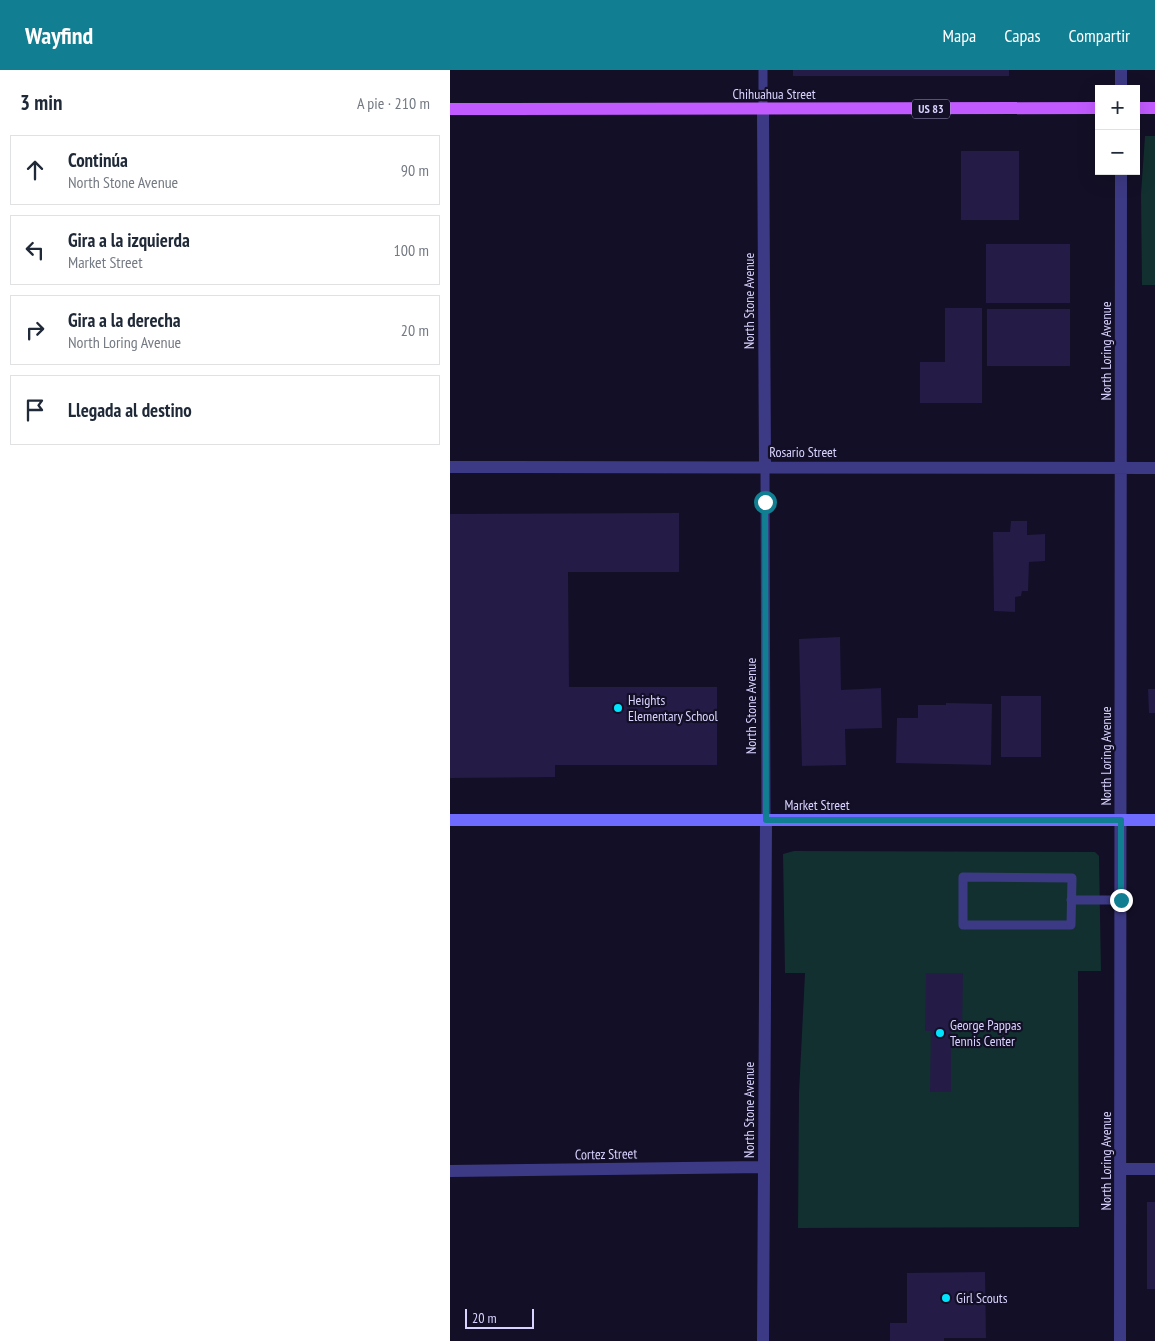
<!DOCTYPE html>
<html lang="es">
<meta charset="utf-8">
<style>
:root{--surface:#fff;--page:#f6f6f7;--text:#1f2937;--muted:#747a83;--line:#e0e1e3;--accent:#117e91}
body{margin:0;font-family:"PT Sans Narrow",sans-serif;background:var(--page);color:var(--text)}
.controls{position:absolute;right:15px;top:15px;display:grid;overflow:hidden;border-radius:0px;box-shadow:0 5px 20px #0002}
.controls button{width:45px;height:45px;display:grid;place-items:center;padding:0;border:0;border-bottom:1px solid var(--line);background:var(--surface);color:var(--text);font:25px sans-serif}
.scale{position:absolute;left:15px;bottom:12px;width:69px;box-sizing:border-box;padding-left:5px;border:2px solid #d9d4ff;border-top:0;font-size:14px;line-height:18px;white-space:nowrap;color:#d9d4ff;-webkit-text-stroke:4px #130f26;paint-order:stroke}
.stop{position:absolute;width:15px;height:15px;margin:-11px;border:4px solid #117e91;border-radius:50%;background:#fff}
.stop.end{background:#117e91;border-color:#fff;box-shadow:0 1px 5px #0008}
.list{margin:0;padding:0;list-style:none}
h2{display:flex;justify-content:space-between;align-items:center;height:65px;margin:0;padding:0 20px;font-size:21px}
h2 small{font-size:16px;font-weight:400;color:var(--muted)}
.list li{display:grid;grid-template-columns:32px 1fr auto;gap:15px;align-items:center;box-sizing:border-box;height:70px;margin:0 10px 10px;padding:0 10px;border:1px solid var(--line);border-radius:0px}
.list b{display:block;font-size:19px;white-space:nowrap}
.list p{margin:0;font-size:16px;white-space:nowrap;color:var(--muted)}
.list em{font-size:16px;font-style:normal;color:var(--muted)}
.icon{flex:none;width:28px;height:28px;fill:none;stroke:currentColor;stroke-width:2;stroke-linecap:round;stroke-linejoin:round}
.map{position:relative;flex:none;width:705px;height:1271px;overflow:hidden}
header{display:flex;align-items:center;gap:30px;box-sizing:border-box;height:70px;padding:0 25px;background:var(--accent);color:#fff}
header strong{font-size:24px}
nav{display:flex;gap:28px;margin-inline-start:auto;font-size:18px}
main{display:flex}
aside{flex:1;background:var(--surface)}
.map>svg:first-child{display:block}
.green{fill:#12302f}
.building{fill:#241b47}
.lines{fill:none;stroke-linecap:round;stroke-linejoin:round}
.lane{stroke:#3d3a85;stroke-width:9}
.street{stroke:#3d3a85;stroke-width:12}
.secondary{stroke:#6f6bff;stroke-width:12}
.primary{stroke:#c25bff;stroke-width:12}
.route{stroke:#117e91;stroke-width:6}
.poi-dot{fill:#00e5ff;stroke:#130f26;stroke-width:2}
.labels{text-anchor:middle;stroke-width:4.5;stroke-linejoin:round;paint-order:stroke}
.shield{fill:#130f26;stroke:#9e99be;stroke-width:1}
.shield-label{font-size:12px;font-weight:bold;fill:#d9d4ff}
.street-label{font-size:14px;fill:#d9d4ff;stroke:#130f26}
.poi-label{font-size:14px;fill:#d9d4ff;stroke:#130f26;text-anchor:start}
</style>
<header>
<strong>Wayfind</strong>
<nav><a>Mapa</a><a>Capas</a><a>Compartir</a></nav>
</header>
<main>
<aside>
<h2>3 min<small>A pie · 210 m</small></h2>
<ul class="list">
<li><svg class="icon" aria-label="ahead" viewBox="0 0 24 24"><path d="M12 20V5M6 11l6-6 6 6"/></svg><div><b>Continúa</b><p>North Stone Avenue</p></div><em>90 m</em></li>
<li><svg class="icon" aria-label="left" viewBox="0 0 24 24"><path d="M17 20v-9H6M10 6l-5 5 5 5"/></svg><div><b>Gira a la izquierda</b><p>Market Street</p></div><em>100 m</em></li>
<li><svg class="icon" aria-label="right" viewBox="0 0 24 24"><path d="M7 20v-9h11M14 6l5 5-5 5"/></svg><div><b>Gira a la derecha</b><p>North Loring Avenue</p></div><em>20 m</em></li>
<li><svg class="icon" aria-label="arrive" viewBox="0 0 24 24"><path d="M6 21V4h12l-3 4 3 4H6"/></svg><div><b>Llegada al destino</b></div></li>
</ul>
</aside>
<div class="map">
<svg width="705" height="1271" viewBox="0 0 705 1271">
<rect width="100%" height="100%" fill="#130f26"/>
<path class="green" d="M695,66H705V215H692L691,124Z
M344,781L645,782L649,786L651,901H628L629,1157L348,1158L349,1023L355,903H335L333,784Z"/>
<path class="building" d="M343,0H559V6H343Z
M511,81H569V150H511Z
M536,174H620V233H536Z
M495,238H532V333H470V292H495Z
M537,239H620V296H537Z
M229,443V502H118L119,617H267V695H105V707L0,708V444Z
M561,451H577V465L595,464V491L579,492L578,521H572L571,526L565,527V542L544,541L543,462H560Z
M390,567L391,620L431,618L432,658L395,659L396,695L352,696L349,569Z
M698,619H705V643H699Z
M551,626H591V687H551Z
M496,633L542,634L541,695L446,693L447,648H468V635H496Z
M476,903H513L512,961H501V1022H480L481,961H475Z
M697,1132H705V1219H697Z
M535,1202L536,1268H494V1271H440V1253H457V1203Z"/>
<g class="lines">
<path class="lane" d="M313,0V39
M315,397L316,750
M513,807L622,808L621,855H513Z
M621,830H671"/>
<path class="street" d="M671,19V0
M313,39L315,397
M0,397L705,398
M671,1099H705
M0,1101L313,1097
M313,1271L316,750
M670,1271L671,101"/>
<path class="secondary" d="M0,750H705"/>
<path class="primary" d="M686,38H705
M0,39L649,38"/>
</g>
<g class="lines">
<path class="route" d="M315,432L316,750H671V830"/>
</g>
<g class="poi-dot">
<circle cx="168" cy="638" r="5"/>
<circle cx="490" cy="963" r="5"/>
<circle cx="496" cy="1228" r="5"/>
</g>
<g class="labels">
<rect class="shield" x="462" y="29.5" width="38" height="19" rx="4"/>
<g class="shield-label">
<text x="481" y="43">US 83</text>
</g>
<g class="street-label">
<text x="324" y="29">Chihuahua Street</text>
<text transform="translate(299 231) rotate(-90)" y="5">North Stone Avenue</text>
<text transform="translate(656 281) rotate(-90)" y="5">North Loring Avenue</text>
<text x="353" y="387">Rosario Street</text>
<text transform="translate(301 636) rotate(-90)" y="5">North Stone Avenue</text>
<text transform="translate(656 686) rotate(-90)" y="5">North Loring Avenue</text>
<text x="367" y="740">Market Street</text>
<text transform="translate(299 1040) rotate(-90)" y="5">North Stone Avenue</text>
<text transform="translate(156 1084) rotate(-1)" y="5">Cortez Street</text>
<text transform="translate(656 1091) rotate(-90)" y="5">North Loring Avenue</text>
</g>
<g class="poi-label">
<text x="178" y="635">Heights<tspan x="178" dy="16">Elementary School</tspan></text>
<text x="500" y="960">George Pappas<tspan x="500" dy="16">Tennis Center</tspan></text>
<text x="506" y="1233">Girl Scouts</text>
</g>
</g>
</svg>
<div class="controls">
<button>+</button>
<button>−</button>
</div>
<div class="scale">20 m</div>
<div class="stop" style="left:315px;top:432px"></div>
<div class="stop end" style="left:671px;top:830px"></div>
</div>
</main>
